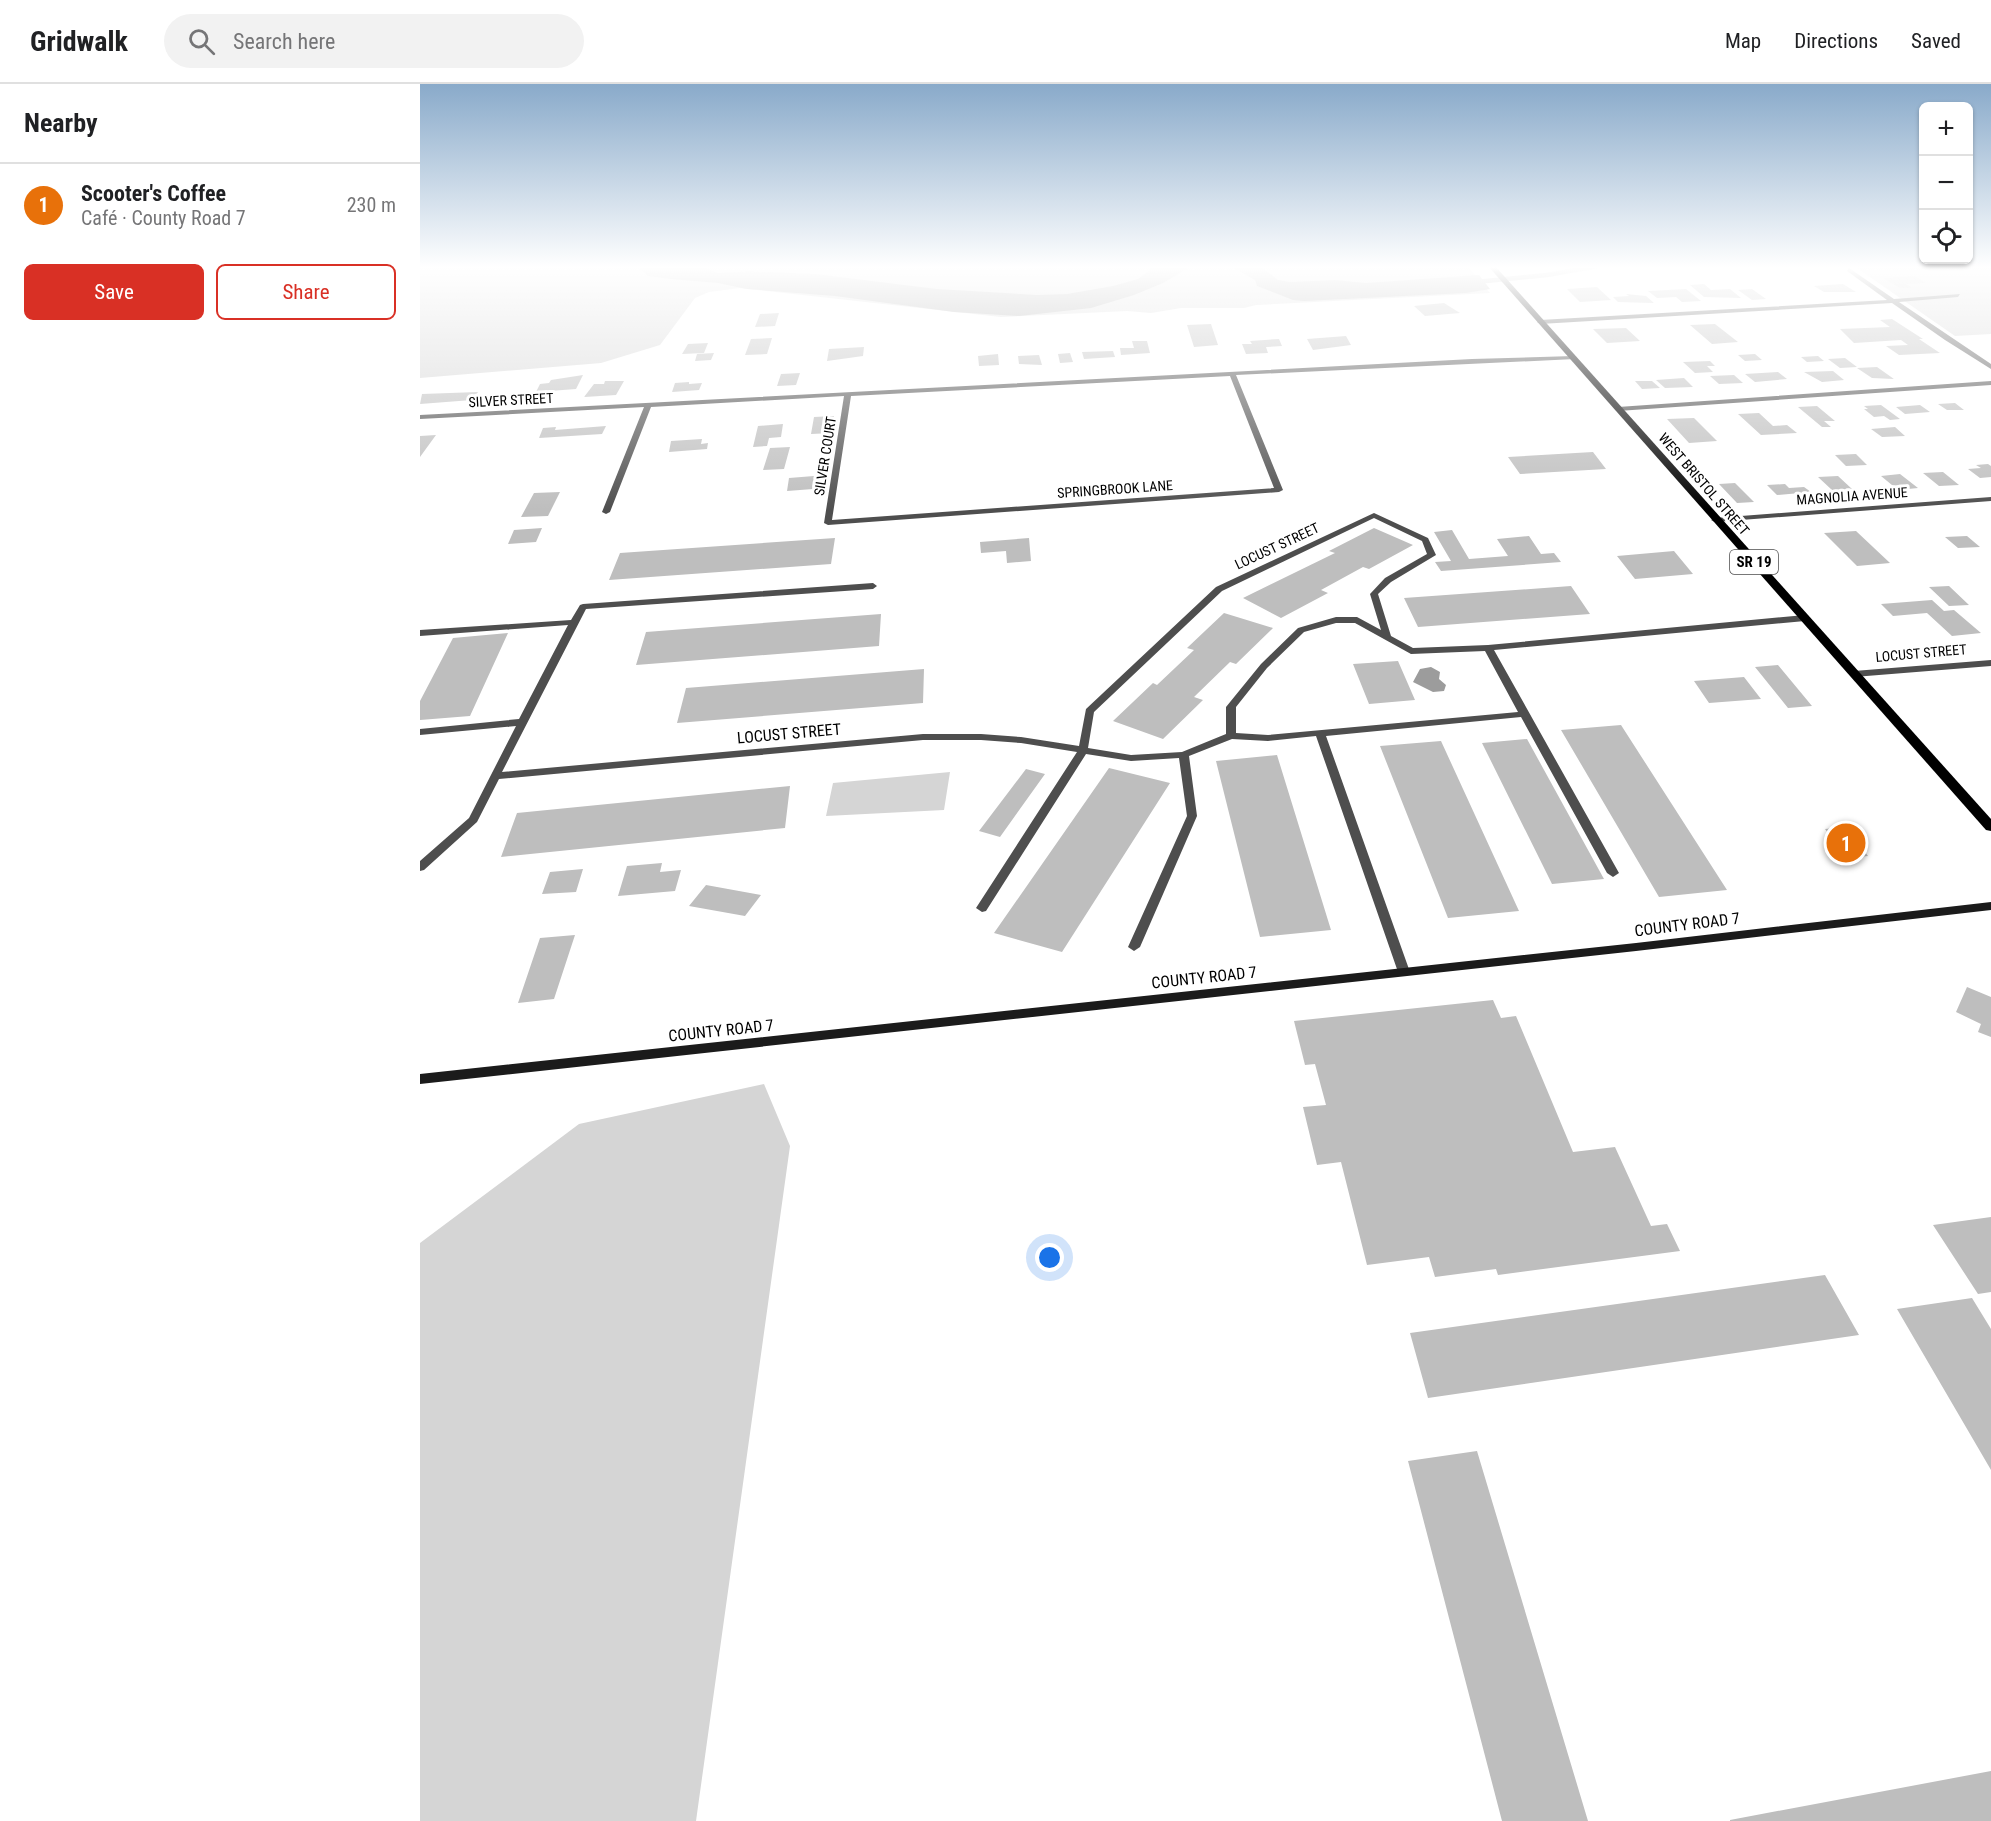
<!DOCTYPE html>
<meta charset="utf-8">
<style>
:root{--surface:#fff;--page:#f2f2f2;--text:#202124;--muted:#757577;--line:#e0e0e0;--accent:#d93025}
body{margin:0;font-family:"Roboto Condensed",sans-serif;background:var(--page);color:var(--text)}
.controls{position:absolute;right:18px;top:18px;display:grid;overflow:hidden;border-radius:9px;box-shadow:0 2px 4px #0004}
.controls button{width:54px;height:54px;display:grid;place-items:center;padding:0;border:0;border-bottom:2px solid var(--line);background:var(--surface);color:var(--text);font:30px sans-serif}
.you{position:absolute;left:630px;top:1174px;width:21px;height:21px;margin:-15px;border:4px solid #fff;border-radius:50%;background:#1a73e8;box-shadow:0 0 0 9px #1a73e833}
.badge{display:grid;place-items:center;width:39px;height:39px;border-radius:50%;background:var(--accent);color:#fff;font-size:20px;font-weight:700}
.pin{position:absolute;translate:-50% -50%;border:3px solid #fff;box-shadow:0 2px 6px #0006}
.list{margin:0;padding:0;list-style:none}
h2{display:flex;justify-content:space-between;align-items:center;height:78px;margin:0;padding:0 24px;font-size:26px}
h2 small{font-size:20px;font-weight:400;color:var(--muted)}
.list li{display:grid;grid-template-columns:39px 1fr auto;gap:18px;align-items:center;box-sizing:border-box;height:84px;padding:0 24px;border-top:2px solid var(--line)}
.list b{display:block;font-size:22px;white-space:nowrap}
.list p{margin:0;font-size:20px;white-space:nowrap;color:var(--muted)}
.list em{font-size:20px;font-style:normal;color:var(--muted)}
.actions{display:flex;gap:12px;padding:18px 24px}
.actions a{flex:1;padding:14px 0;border:2px solid var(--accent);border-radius:9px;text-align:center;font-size:21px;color:var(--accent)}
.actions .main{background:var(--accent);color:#fff}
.icon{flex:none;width:33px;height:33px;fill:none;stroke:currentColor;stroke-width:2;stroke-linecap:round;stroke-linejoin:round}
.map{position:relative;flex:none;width:1571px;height:1737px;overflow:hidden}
header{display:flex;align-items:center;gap:36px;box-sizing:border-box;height:84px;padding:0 30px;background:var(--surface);border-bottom:2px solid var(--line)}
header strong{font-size:28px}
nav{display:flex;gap:33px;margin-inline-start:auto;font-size:21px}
.search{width:420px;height:54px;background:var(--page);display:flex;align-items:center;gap:15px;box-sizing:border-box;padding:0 21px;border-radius:33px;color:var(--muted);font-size:22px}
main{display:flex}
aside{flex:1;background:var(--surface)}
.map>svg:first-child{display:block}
.green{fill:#d5d5d5}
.water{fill:#9c9c9c}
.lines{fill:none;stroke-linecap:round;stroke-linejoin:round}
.stream{stroke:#9c9c9c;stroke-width:4.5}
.building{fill:#bebebe}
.street{fill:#4e4e4e;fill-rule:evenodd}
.secondary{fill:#1b1b1b;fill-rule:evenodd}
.primary{fill:#000;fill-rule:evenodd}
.labels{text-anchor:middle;stroke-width:6;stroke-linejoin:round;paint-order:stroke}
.far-street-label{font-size:14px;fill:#000;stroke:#fff}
.shield{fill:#fff;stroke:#4c4c4c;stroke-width:1.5}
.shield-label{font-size:15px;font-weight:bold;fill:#000}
.street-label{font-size:16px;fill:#000;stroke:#fff}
</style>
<header>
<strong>Gridwalk</strong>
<div class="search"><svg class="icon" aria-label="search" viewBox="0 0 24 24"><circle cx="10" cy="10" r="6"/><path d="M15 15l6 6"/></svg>Search here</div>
<nav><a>Map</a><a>Directions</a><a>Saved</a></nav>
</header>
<main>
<aside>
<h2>Nearby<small></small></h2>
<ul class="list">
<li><span class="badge" style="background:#e8710a">1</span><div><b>Scooter's Coffee</b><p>Café · County Road 7</p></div><em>230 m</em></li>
</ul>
<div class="actions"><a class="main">Save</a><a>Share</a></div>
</aside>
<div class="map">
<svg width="1571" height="1737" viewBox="0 0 1571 1737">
<rect width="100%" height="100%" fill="#fff"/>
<path class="green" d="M0,182H1047L1070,209L836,221L824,224H761L731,229L707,227L581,233L320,204L289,208L275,214L240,261L181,279L0,294Z
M1434,182H1571V250L1535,252Z
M530,688L524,726L406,732L413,699Z
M344,1000L370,1062L276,1737H0V1159L159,1040Z"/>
<path class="water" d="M217,182H281L298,189L329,187L395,190L517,205L617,211L647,210L693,202L718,195L730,186L732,182H776L767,185L743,199L714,211L671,224L599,232L534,228L415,212L327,205L298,199L251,195L228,192Z
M810,182H840L858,196L870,198L915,196L946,199L1059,191L1070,205L1046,209L884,217L873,216L837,202L835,196Z
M1011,583L1020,588L1019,595L1026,601L1024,607L1013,608L993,598L1000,585Z"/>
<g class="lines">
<path class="stream" d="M1056,198L1127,191L1178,182"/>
</g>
<path class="building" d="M1495,192L1506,199L1486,200L1492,204H1480L1463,194Z
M1284,200L1291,206L1310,205L1321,214L1284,213L1270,201Z
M1423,200L1436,208H1404L1394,202Z
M1177,203L1191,216L1160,218L1147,205Z
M1266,205L1281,217L1262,218L1256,213L1237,214L1228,207Z
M1332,205L1346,215L1332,216L1318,206Z
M1206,210L1226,212L1234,219L1198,218L1193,213L1209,212Z
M1024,219L1040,229L1005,232L994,222Z
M359,229L355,242L335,243L340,230Z
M1472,235L1503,255H1499L1520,269L1479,271L1466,262L1488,261L1481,256L1434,259L1420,245L1470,243L1460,236Z
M791,240L798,261L774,263L767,241Z
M1295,240L1318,258L1292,260L1270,241Z
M1206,244L1220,257L1187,259L1173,245Z
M926,252L931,261L893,266L887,255Z
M352,254L347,270L325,271L331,255Z
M859,255L862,262L846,263L848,269L826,270L822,260H832L830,257Z
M712,257H727L730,269L701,271L700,264H714Z
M288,259L284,269L262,270L268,260Z
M444,263L443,272L407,277L409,265Z
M693,267L695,273L664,275L662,268Z
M294,269L291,276L275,277L277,270Z
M650,269L653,278L640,279L638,270Z
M578,270L579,281L559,282L558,272Z
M1335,270L1342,276L1325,277L1318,271Z
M619,271L622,281L599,280L598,272Z
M1398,272L1404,277L1387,278L1381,273Z
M1425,274L1437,283L1420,284L1408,275Z
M1290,277L1295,282H1287L1293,288L1275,289L1263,278Z
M1457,283L1474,295L1452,294L1437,284Z
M1413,287L1424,296L1402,298L1384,288Z
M1358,288L1367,295L1335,298L1325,290Z
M380,289L376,301L357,302L361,290Z
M163,291L156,305L116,308L120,300L129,299L131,296Z
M1314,291L1323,299L1299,300L1290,292Z
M1264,294L1273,303L1245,304L1236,296Z
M185,297H204L196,311L164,313L174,300H184Z
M1215,297H1232L1240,304L1222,305Z
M269,298V300L282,299L279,306L252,308L255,299Z
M58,308L52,316L0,320L2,310Z
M1535,319L1544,326H1527L1518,320Z
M1461,321L1480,335L1470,336L1464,332L1454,333L1444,325H1448L1444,322Z
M1500,321L1510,328L1485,330L1476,323Z
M1397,322L1415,337H1404L1411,343H1402L1378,323Z
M1339,329L1353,342L1367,341L1377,349L1341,351L1318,330Z
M414,332L412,349L391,350L394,333Z
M1274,334L1297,357L1269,359L1247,335Z
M363,340L361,353L349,354L347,362L333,363L338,342Z
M186,342L182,350L119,354L123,344L136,343L135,346Z
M1475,343L1485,352L1462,353L1451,345Z
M16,351L0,373V352Z
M282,355L281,360L288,359L287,365L249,368L251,357Z
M370,363L364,385L343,386L350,364Z
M1173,368L1186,385L1100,390L1088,373Z
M1436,370L1447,381L1426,382L1415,371Z
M1568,380L1571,382V393L1560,394L1548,385L1561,384L1556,381Z
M1523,388L1539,401L1519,402L1503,389Z
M1480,390L1498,404L1478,406L1461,392Z
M394,392L393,405L367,407L369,394Z
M1418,392L1432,405L1412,406L1398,393Z
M1315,399L1334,418L1317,419L1299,400Z
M1365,400L1369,404L1384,403L1391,408L1357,411L1347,401Z
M140,408L128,432L101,433L114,409Z
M122,444L116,458L88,460L94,446Z
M954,444L993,461L949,485L943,483L901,506L908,509L861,534L823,514L915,469L909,467Z
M1032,446L1049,475L1088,472L1077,455L1109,452L1121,470L1134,469L1141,478L1021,487L1015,478L1031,477L1014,448Z
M1436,447L1470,479L1437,482L1404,449Z
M1547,452L1560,463L1538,464L1525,453Z
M415,454L411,480L189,496L200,469Z
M609,454L611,477L587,479L586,467L561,469L560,458Z
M1254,467L1273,490L1215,495L1197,472Z
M1151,502L1170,530L998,543L984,514Z
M1529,502L1549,521L1529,522L1509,503Z
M1512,516L1524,527L1534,526L1561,549L1532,552L1507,529L1473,532L1461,520Z
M804,529L853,544L816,580L810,578L774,613L783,616L743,655L693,637L733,599L737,601L774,566L767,564Z
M461,530L459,562L216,581L226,548Z
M88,549L50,632L0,636V617L33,554Z
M978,577L995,616L949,620L933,580Z
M1358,581L1392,622L1368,624L1335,583Z
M504,585L503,619L257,639L266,604Z
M1324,593L1341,615L1289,619L1274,597Z
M1201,641L1307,806L1239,813L1141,646Z
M1107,655L1184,795L1132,800L1062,659Z
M1021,657L1099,827L1028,834L960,662Z
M857,671L911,846L840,853L796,677Z
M689,684L750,699L642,868L574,849Z
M606,685L625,690L580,753L559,747Z
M370,702L365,744L81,773L97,729Z
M1425,743L1448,772L1427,774L1405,745Z
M242,779L240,788L261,786L255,807L198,812L207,782Z
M163,785L156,808L122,810L130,788Z
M286,801L341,811L325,832L269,822Z
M155,851L134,915L98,919L120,854Z
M1547,903L1571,913V953L1558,948L1561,940L1536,928Z
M1073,916L1081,934L1096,932L1153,1068L1195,1063L1231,1142L1247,1140L1260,1167L1078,1191L1076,1185L1015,1193L1009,1173L947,1181L921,1078L897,1081L883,1023L906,1021L895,980L885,981L874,937Z
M1571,1133V1208L1558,1210L1513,1141Z
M1405,1191L1439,1251L1008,1314L990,1249Z
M1552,1214L1571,1245V1386L1477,1225Z
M1057,1367L1168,1737H1082L988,1377Z
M1571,1687V1737H1310V1736Z"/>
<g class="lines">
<path class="street" d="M1429,184L1474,215L1540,210L1538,213L1479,218L1571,280V285L1525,256L1472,219L1120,240L1117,238L1120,236L1467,216L1427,187Z
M1153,272L1155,273V275L816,291L863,406L859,408L408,441L404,439L424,312L231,323L190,428L186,430L182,428L224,323L0,335V331L1052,275ZM810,292L854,404L412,436L431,312Z
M1571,297V301L1198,327L1195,325L1198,323Z
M1571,413V417L1295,438L1291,436L1295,434Z
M954,429L1008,454L1016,471L971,498L958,510L971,552L993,564L1068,561L1385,531L1389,534L1385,537L1074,566L1199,789L1193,793L1187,789L1101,633L906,652L990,888L984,892L978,888L896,652L848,657L812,655L769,672L777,732L720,863L714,867L708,863L767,732L759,674L711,677L666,670L566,827L562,828L556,824L657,668L601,659L561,656H503L79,695L57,738L4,786L0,787V777L49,734L96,642L0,651V645L99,635L148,541L0,552V546L151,536L160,521L163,520L453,499L457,502L453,505L166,525L82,688L503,650H561L601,653L659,662L666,625L796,503ZM954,434L1002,457L1007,470L965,494L950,510L961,546L937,533H916L878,544L841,580L806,623V650L762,668L711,671L668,664L674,628L802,507ZM916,539H935L991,570L1065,567L1098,628L848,651L816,649V623L847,584L884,548Z
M1571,576V582L1434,593L1429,590L1434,587Z"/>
<path class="secondary" d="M1571,818V826L1216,867L0,1000V990L1216,859Z"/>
<path class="primary" d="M1068,182H1075L1571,735V747L1566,746Z"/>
</g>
<linearGradient id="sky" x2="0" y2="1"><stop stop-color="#89aaca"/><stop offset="0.43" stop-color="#fff"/><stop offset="1" stop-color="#fff" stop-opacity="0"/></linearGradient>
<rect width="1571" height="426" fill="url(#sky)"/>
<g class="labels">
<g class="far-street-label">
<text transform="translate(91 316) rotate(-3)" y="5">SILVER STREET</text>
<text transform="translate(405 372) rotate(-81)" y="5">SILVER COURT</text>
<text transform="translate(1284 400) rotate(49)" y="5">WEST BRISTOL STREET</text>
<text transform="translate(695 405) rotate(-4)" y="5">SPRINGBROOK LANE</text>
<text transform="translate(1432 412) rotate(-4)" y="5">MAGNOLIA AVENUE</text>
<text transform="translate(857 462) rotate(-25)" y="5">LOCUST STREET</text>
<text transform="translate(1501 569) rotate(-5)" y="5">LOCUST STREET</text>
</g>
<rect class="shield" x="1310" y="466" width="48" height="24" rx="4.5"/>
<g class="shield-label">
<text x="1334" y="483">SR 19</text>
</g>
<g class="street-label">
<text transform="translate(369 649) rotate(-5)" y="6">LOCUST STREET</text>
<text transform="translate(1267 840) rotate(-7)" y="6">COUNTY ROAD 7</text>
<text transform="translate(784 893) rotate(-6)" y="6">COUNTY ROAD 7</text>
<text transform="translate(301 946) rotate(-6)" y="6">COUNTY ROAD 7</text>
</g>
</g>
</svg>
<div class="controls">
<button>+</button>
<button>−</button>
<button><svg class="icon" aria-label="locate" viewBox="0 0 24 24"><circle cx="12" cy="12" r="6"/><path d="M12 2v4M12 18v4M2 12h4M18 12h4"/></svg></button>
</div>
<div class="you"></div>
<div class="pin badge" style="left:1426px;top:759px;background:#e8710a">1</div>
</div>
</main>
